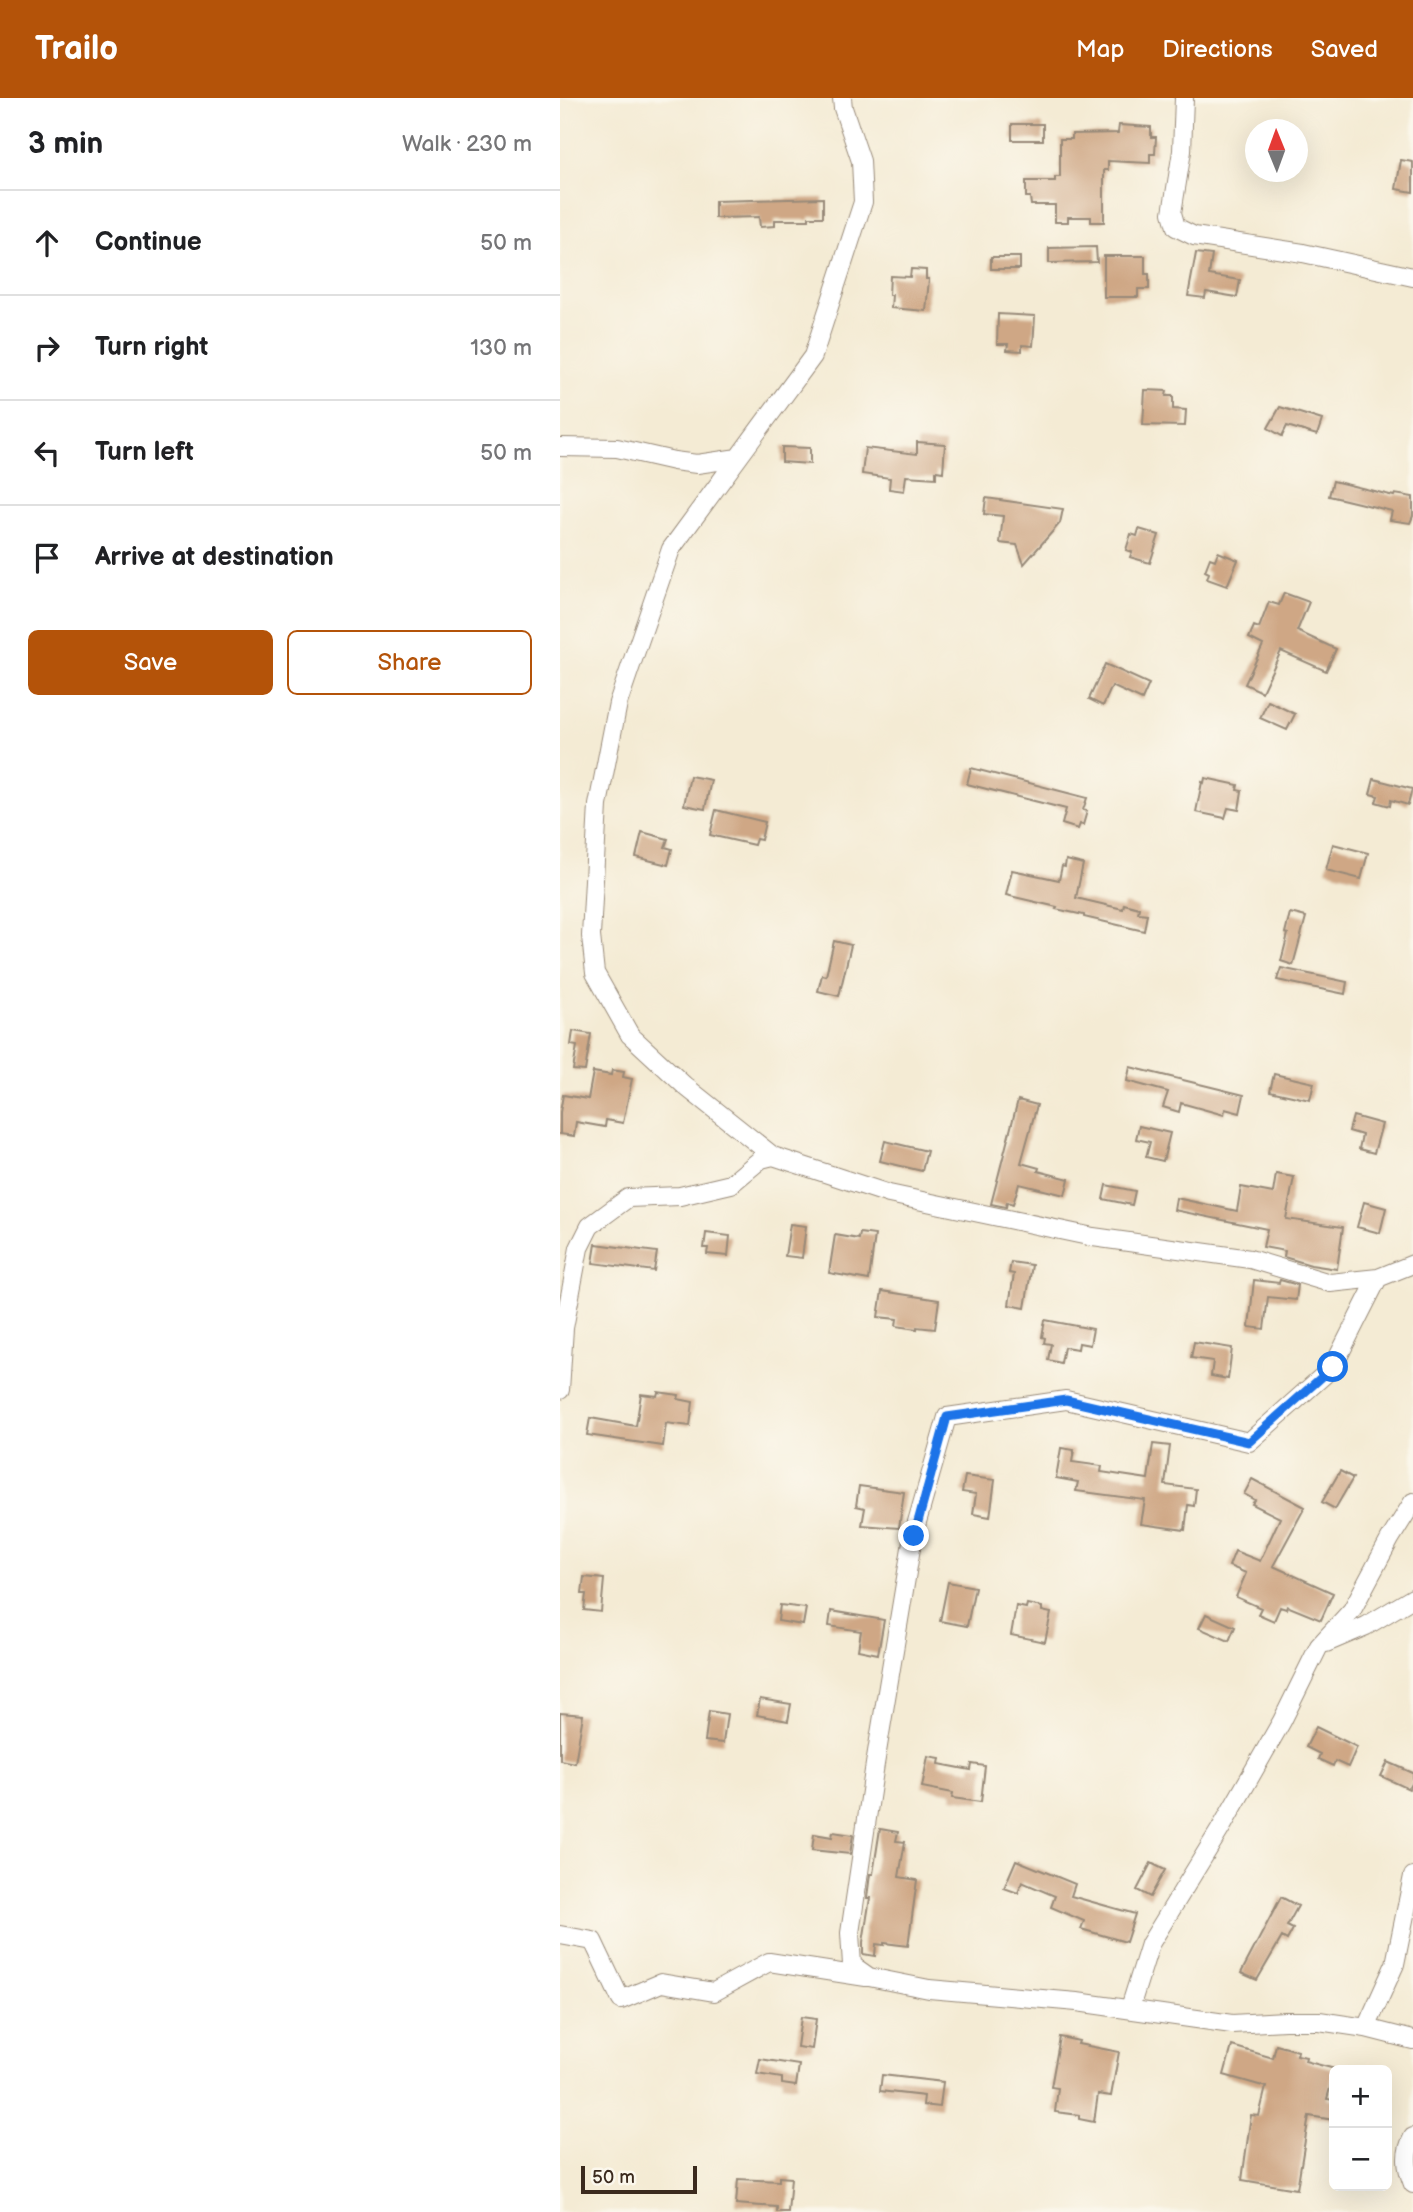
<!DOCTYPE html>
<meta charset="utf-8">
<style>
:root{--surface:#fff;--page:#f2f2f2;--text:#202124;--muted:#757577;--line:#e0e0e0;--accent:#b45309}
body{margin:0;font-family:"Balsamiq Sans",sans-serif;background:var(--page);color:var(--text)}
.controls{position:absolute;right:21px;bottom:21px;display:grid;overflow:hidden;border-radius:10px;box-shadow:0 7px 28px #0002}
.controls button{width:63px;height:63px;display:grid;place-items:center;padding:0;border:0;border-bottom:2px solid var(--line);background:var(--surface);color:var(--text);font:35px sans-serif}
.compass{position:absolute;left:685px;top:21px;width:63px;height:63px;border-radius:50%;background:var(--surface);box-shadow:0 7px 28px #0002;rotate:359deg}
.scale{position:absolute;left:21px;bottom:18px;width:116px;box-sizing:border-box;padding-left:7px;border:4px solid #3b2a1e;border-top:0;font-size:19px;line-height:24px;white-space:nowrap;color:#3b2a1e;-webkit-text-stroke:5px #fbf7ec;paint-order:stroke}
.stop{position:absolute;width:21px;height:21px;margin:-16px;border:5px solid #1a73e8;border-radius:50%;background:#fff}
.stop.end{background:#1a73e8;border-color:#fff;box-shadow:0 2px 7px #0008}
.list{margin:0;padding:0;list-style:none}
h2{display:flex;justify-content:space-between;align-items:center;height:91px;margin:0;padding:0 28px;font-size:30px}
h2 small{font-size:23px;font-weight:400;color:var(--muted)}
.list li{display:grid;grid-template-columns:46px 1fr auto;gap:21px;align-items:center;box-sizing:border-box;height:105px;padding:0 28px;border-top:2px solid var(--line)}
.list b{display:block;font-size:26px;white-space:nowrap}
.list em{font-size:23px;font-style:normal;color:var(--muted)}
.actions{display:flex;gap:14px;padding:21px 28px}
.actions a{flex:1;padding:16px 0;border:2px solid var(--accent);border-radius:10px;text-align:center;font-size:24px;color:var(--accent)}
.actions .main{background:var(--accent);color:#fff}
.icon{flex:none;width:38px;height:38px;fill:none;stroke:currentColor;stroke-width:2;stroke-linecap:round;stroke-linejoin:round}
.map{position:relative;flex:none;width:853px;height:2114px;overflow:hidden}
header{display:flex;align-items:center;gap:42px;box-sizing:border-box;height:98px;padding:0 35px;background:var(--accent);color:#fff}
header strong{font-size:33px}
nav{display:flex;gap:38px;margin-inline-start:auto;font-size:24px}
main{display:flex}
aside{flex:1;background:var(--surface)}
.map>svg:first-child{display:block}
.building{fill:#cfa785}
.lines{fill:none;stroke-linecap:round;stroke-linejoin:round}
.minor-casing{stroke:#988a79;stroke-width:20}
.minor{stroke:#fff;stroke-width:18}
.route{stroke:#1a73e8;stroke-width:9}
</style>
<header>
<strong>Trailo</strong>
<nav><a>Map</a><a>Directions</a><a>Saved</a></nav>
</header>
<main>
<aside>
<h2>3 min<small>Walk · 230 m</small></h2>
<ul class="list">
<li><svg class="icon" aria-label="ahead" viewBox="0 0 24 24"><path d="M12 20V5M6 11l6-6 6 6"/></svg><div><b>Continue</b></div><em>50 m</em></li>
<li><svg class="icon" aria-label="right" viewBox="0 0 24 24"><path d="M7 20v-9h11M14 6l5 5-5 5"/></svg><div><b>Turn right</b></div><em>130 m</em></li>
<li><svg class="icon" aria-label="left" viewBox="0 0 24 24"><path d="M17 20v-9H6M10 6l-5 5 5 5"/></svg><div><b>Turn left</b></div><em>50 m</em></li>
<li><svg class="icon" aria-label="arrive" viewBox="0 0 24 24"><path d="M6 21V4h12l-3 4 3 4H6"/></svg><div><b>Arrive at destination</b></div></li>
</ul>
<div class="actions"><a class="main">Save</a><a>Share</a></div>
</aside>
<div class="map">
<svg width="853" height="2114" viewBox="0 0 853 2114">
<rect width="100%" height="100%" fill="#fbf7ec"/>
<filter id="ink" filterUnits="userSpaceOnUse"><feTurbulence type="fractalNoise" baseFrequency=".0143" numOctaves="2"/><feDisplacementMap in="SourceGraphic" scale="14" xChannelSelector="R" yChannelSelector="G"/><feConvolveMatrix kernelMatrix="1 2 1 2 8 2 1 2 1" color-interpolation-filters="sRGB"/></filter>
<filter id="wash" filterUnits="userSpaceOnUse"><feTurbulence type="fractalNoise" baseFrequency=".00686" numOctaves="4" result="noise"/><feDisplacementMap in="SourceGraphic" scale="28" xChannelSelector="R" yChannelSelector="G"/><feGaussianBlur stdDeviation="1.57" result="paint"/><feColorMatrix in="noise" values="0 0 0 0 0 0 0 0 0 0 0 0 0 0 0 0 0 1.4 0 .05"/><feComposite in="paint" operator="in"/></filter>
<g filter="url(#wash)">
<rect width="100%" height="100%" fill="#f4ebd4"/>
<g id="blocks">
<path class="building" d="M452,26H483V42H452Z
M559,27L591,29V39H596L595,56H590V65L548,63V72H544V124H531V119H508V124H495V107H471L470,99H466V83H495V79H500V41H512V36L558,35Z
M841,62L853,64V94L836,91Z
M263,100V119H249V122H215V128L200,129L199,119L155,120V103Z
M536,149L537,164L489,165V150Z
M636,155L652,157L649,177L680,182L677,199L646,194L645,200L628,198Z
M544,158H585V176H589V191H578V199H544Z
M431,159H460V171H431Z
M351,171L366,172V181H369L366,213L331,210L332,197H329L330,178L350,179Z
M438,216L475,218L473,248L462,247V253L447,252L448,246H437Z
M585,292L607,293L606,298H613V311L626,312L625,328L583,327Z
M720,309L762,322L757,337L727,328L722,338L708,330Z
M357,344L385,346L383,374L376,373V380L346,378L344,393L329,391L330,380L302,376L305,350L357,356Z
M222,349L250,350V366L222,364Z
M773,383L834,398L835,396L853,399V418L850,425L830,422L832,413L769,398Z
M426,400L503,411L500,425L464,466L457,447L440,445L443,418L424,416Z
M579,431L599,437L590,465L570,459L572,454L566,452L571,436L577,438Z
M658,454L678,462L667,488L647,481L649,475L645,473L650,460L655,462Z
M724,495L749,504L737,533L776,551L766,573L721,553L702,594L685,586L703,547L689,540L694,528L699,530L709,504L719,507Z
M545,566L589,586L582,602L552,588L543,608L529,601Z
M708,603L735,616L727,632L700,620Z
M411,670L527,700L523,712L527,713L523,727L520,726L518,731L502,726L506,711L407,686Z
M130,678L151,682L145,711L124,707Z
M645,680L678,687L677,692L682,693L679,712L668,710L665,720L636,714L642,684L644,685Z
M814,681L852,691L848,707L831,702L830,708L816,704L818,698L810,696Z
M156,712L205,724L201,742L196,741L194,747L150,737Z
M82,734L108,741L105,749L112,751L108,767L76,759Z
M773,746L808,755L801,781L766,772Z
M506,762L523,766L516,800L563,811L564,806L579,810L578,815L587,816L584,833L524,819V817L496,811L497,809L446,797L452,772L499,782L502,768L505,769Z
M730,815L746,819L733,867L721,863L728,836L725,835Z
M274,843L291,847L279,898L258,893L262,877L266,878Z
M721,870L787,884L785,896L717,882Z
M13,933L31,936L25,973L13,972L17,948L11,947Z
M570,969L684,997L680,1015L665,1011L664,1017L621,1005L619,1014L603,1009L608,994L567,983Z
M52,972L64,974L63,979L72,981L63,1025L46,1022L45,1029L16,1024L14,1038L0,1036V1014L3,997L28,1001L33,974L51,977Z
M714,976L754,985L750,1002L710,993Z
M458,1002L477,1007L461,1065L479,1070L478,1073L509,1081L505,1097L459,1086L453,1106L447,1104L446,1109L431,1106Z
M793,1018L822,1026L814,1055L799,1051L802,1037L789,1033Z
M579,1028L610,1035L603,1063L586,1059L590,1044L576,1041Z
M325,1043L367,1053L362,1073L320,1063Z
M716,1076L734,1079L726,1121L783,1129L777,1171L751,1167L724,1159L725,1153L703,1149L707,1131L614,1112L616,1100L677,1113L681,1089L713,1095Z
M546,1087L575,1093L572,1107L543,1101Z
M804,1104L826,1110L820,1135L797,1129Z
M230,1126L246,1128L242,1160L225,1158Z
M146,1135L170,1138L168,1158L147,1156L148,1150H144Z
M300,1135L315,1137L309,1182L269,1175L275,1137L299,1141Z
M36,1146L97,1154L94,1173L33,1165Z
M451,1164L472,1167L465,1210L449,1207L454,1176L449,1175Z
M694,1182L719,1185L720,1182L738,1187L736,1202L708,1199L704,1231L689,1229Z
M322,1193L379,1202L375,1231L357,1229V1231L336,1228L337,1221L318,1219Z
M485,1222L533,1231L530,1247L519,1245L518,1251L504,1249L501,1265L488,1262L491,1246L484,1245L485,1240L482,1239Z
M634,1244L672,1250L668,1281L651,1278L653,1263L631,1260Z
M98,1294L119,1297L118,1301L133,1304L130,1328L106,1325L103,1348L27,1337L30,1320L76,1328L81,1296L97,1298Z
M593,1346L610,1348L605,1387L636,1391L634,1408L628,1407L625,1432L581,1426L585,1402L516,1393L518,1384L496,1380L501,1350L514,1352L512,1364L542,1368L541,1374L588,1381Z
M780,1373L793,1380L775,1411L762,1404Z
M405,1378L435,1382L430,1419L413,1416L416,1396L402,1394Z
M692,1381L745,1409L713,1468L773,1495L761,1522L727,1508L726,1511L720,1509L714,1523L698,1516L701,1510L676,1499L686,1475L669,1468L675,1453L700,1463L720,1420L692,1406L695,1402L684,1396Z
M299,1388L344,1394L339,1430L302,1427L305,1410L296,1408Z
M24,1479L44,1481L41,1514L24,1512L26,1496H22Z
M388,1484L415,1489L407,1528L380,1523Z
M467,1506L482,1509V1513L491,1515L485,1544L451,1537L456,1508L466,1510Z
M220,1507L246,1510L243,1527L218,1523Z
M271,1513L324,1522L318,1556L298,1552L301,1533L269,1528Z
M646,1516L675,1529L669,1543L639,1530Z
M200,1601L231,1606L228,1623L197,1617Z
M149,1613L167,1616L163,1645L145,1643Z
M0,1615L23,1617L15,1665L0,1662Z
M756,1629L797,1649L788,1669L775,1663L773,1668L758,1661L760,1656L746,1649Z
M368,1658L380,1660L379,1666L411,1672L412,1666L425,1668L421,1704L392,1700L393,1695L362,1689Z
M828,1664L853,1675V1684L849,1691L821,1678Z
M320,1731L338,1734L336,1743L345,1744L339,1779L357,1782L348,1848L324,1845V1847L316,1846L315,1858L303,1856V1844L310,1800H307L310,1776H313Z
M273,1734L293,1737L290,1756L252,1752L254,1736L272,1739Z
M456,1762L515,1786L511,1798L575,1816L566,1844L521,1831L524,1823L491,1809L495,1798L462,1784L458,1795L444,1790Z
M591,1765L605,1772L590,1799L577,1792Z
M721,1799L738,1808L727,1828L733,1831L727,1842L722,1839L697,1882L681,1875Z
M241,1919L256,1921L252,1951L237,1949Z
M500,1939L519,1943L518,1946L559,1954L551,1998L538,1996L534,2024L519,2021V2017L495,2014L498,1990L491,1989Z
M716,1947L738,1953L737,1957L746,1959L745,1963L775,1971L767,2001L774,2002V2022L749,2018L737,2091L682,2082L691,2017L699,2018L706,1989L664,1977L672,1948L713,1960Z
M200,1961L239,1967L236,1988L222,1986V1980L197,1976Z
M322,1977L383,1984L380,2009L363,2007L364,1998L320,1993Z
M219,2079L231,2080L228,2114H217V2109L176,2106L178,2081L219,2083Z"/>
</g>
</g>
<g filter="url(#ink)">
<use href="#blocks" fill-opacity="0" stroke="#988a79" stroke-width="2"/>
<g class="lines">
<g class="minor-casing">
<path id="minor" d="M282,0L283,10L301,63L303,104L253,258L111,451L58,605L38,707L31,838L35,875L70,937L125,988L213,1058L329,1096L533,1139L690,1161L770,1185L818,1180L853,1166
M624,0L622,53L612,115L616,129L634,138L743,155L853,179
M0,349L57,350L114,363L137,366L178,360
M818,1180L773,1269L689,1344L506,1302L387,1319L353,1438L315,1666L290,1835L292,1867L309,1879L369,1891L517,1904L672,1926L725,1923H759L806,1930L853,1942
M0,1292L4,1230L19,1150L30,1128L68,1100L120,1098L171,1086L201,1061L213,1058
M766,1545L806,1528L853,1500
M0,1837L33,1843L61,1902L101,1885L154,1894L209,1864L306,1879
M570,1910L590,1846L661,1730L722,1623L759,1548L792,1512L830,1441L853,1404
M806,1930L835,1866L853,1778
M853,2039C844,2056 846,2069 853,2086"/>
</g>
<use href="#minor" class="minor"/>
</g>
</g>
<g class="lines" filter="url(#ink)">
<path class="route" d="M354,1438L387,1319L506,1302L689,1344L773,1269"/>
</g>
</svg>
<div class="controls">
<button>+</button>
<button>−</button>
</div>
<svg class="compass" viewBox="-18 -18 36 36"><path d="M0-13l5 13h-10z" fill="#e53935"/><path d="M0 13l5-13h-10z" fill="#757577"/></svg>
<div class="scale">50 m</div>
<div class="stop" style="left:773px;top:1269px"></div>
<div class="stop end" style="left:354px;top:1438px"></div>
</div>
</main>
